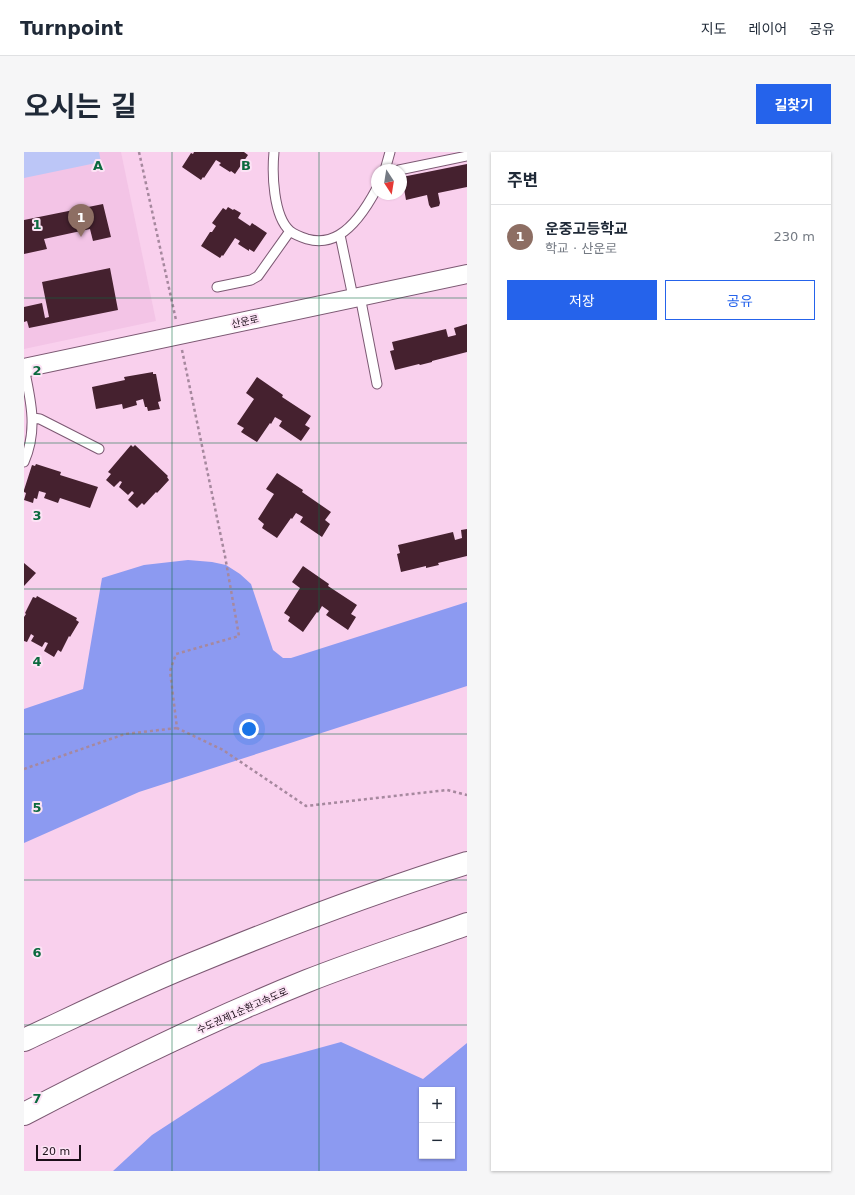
<!DOCTYPE html>
<html lang="ko">
<meta charset="utf-8">
<style>
:root{--surface:#fff;--page:#f6f6f7;--text:#1f2937;--muted:#747a83;--line:#e0e1e3;--accent:#2563eb}
body{margin:0;font-family:"DejaVu Sans","Noto Sans KR",sans-serif;background:var(--page);color:var(--text)}
.controls{position:absolute;right:12px;bottom:12px;display:grid;overflow:hidden;border-radius:0px;box-shadow:0 1px 3px #0004}
.controls button{width:36px;height:36px;display:grid;place-items:center;padding:0;border:0;border-bottom:1px solid var(--line);background:var(--surface);color:var(--text);font:20px sans-serif}
.compass{position:absolute;left:347px;top:12px;width:36px;height:36px;border-radius:50%;background:var(--surface);box-shadow:0 1px 3px #0004;rotate:168deg}
.scale{position:absolute;left:12px;bottom:10px;width:45px;box-sizing:border-box;padding-left:4px;border:2px solid #1c0e19;border-top:0;font-size:11px;line-height:14px;white-space:nowrap;color:#1c0e19;-webkit-text-stroke:3px #fce3f5;paint-order:stroke}
.you{position:absolute;left:225px;top:577px;width:14px;height:14px;margin:-10px;border:3px solid #fff;border-radius:50%;background:#1a73e8;box-shadow:0 0 0 6px #1a73e833}
.badge{display:grid;place-items:center;width:26px;height:26px;border-radius:50%;background:var(--accent);color:#fff;font-size:13px;font-weight:700}
.pin{position:absolute;translate:-50% -33px;filter:drop-shadow(0 1px 2px #0008)}
.pin::after{content:'';position:absolute;top:21px;width:14px;height:12px;background:inherit;clip-path:polygon(0 0,100% 0,50% 100%)}
.list{margin:0;padding:0;list-style:none}
h2{display:flex;justify-content:space-between;align-items:center;height:52px;margin:0;padding:0 16px;font-size:17px}
h2 small{font-size:13px;font-weight:400;color:var(--muted)}
.list li{display:grid;grid-template-columns:26px 1fr auto;gap:12px;align-items:center;box-sizing:border-box;height:64px;padding:0 16px;border-top:1px solid var(--line)}
.list b{display:block;font-size:15px;white-space:nowrap}
.list p{margin:0;font-size:13px;white-space:nowrap;color:var(--muted)}
.list em{font-size:13px;font-style:normal;color:var(--muted)}
.actions{display:flex;gap:8px;padding:12px 16px}
.actions a{flex:1;padding:9px 0;border:1px solid var(--accent);border-radius:0px;text-align:center;font-size:14px;color:var(--accent)}
.actions .main{background:var(--accent);color:#fff}
.map{position:relative;flex:none;width:443px;height:1019px;overflow:hidden;border-radius:0px}
header{display:flex;align-items:center;gap:24px;box-sizing:border-box;height:56px;padding:0 20px;background:var(--surface);border-bottom:1px solid var(--line)}
header strong{font-size:19px}
nav{display:flex;gap:22px;margin-inline-start:auto;font-size:14px}
.intro{display:flex;align-items:center;justify-content:space-between;box-sizing:border-box;height:96px;padding:0 24px}
h1{margin:0;font-size:28px}
.button{padding:10px 18px;border-radius:0px;background:var(--accent);color:#fff;font-size:14px;font-weight:700}
main{display:flex;gap:24px;padding:0 24px}
aside{flex:1;background:var(--surface);border-radius:0px;box-shadow:0 1px 3px #0004}
.map>svg:first-child{display:block}
.built{fill:#f3c4e6}
.green{fill:#bcc6f7}
.forest{fill:#8c9af1;fill-rule:evenodd}
.building{fill:#45212f}
.lines{fill:none;stroke-linecap:round;stroke-linejoin:round}
.service-casing{stroke:#7c5973;stroke-width:11}
.minor-casing{stroke:#7c5973;stroke-width:20}
.motorway-casing{stroke:#7c5973;stroke-width:24}
.path{stroke:#a6889e;stroke-width:2.5;stroke-dasharray:3 3;stroke-linecap:butt}
.service{stroke:#fff;stroke-width:9}
.minor{stroke:#fff;stroke-width:18}
.motorway{stroke:#fff;stroke-width:22}
.grid{fill:none;stroke:#0b6a3e;stroke-width:1;stroke-opacity:0.55}
.labels{text-anchor:middle;stroke-width:4;stroke-linejoin:round;paint-order:stroke}
.street-label{font-size:10px;fill:#1c0e19;stroke:#fce3f5}
.grid-label{font-size:13px;text-anchor:middle;font-weight:bold;fill:#0b6a3e;stroke:#fce3f5;stroke-width:4;stroke-linejoin:round;paint-order:stroke}
</style>
<header>
<strong>Turnpoint</strong>
<nav><a>지도</a><a>레이어</a><a>공유</a></nav>
</header>
<div class="intro"><h1>오시는 길</h1><a class="button">길찾기</a></div>
<main>
<div class="map">
<svg width="443" height="1019" viewBox="0 0 443 1019">
<rect width="100%" height="100%" fill="#f9d0ed"/>
<path class="built" d="M0,0H97L132,169L0,197Z"/>
<path class="green" d="M0,0H75L77,10L0,26Z"/>
<path class="forest" d="M164,408L188,410L202,413L216,422L227,432L249,498L259,506H267L443,450V534L115,640L0,691V557L59,537L78,426L120,413Z
M317,890L399,927L443,891V1019H89L128,983L237,912ZM398,938H428V1004H398Z"/>
<path class="building" d="M170,0H220L224,3L211,22L207,19L206,20L195,13L197,11L192,8L180,26L179,25L177,28L158,15L167,1L169,2Z
M443,12V35L414,41L416,51L415,54L407,56L405,53L403,43L382,48L378,25Z
M79,52L87,85L69,89L66,77L20,87L23,97L0,102V68Z
M204,55L209,58L210,57L217,61L214,66L226,74L228,71L243,81L230,100L225,97V99L214,92L216,89L211,86L199,104L198,103L196,106L177,94L186,80H188L192,74L188,71L199,56L202,58Z
M86,116L94,158L5,176L3,169L0,170V155L18,151L21,166L25,165L18,130Z
M443,172V200L408,209V210L396,213L395,212L371,218L366,199L370,198L368,190L422,177L424,185L432,183L430,176Z
M129,220V222H132L137,249L134,250L136,257L124,259L123,255H121L119,247L112,249L113,253L99,257L98,252L72,257L68,235L101,228L100,225Z
M233,225L259,243L258,245L287,264L281,273L286,276L277,289L255,274L258,269L251,265L247,272L246,271L233,290L217,280L220,276L213,272L230,247L222,241Z
M107,293L109,295L111,293L144,324L143,325L145,328L133,341L132,340L120,353L118,351L113,356L104,348L110,341L108,339L104,343L95,335L98,330L96,329L90,335L82,328L87,322L84,320Z
M12,312L37,320L36,323L74,335L66,356L36,346L34,351L20,346L22,341L15,339L13,347L10,346L9,351L0,348L2,341L0,340V338L8,313L11,314Z
M253,321L279,338L278,340L307,360L301,368L306,372L298,385L276,370L279,365L272,361L268,367L267,366L253,386L238,376L240,372L234,367L250,342L242,337Z
M443,377V404L414,411L415,413L402,416V414L377,420L373,402L376,401L374,393L429,380L431,388L438,386L437,378Z
M0,411L12,421L0,434Z
M279,414L305,432L304,434L333,453L327,462L332,465L324,478L302,463L305,459L298,454L294,461L293,460L279,480L264,469L266,465L260,461L276,436L268,430Z
M13,444L53,466L52,468L55,470L46,485L45,484L37,500L34,498L30,505L20,499L24,491L21,490L18,495L7,489L10,484L7,482L3,490L0,489V465L2,462L1,461L9,445L12,446Z"/>
<g class="lines">
<g class="service-casing">
<path id="service" d="M250,0C248,21 249,64 266,79C271,83 277,85 283,87C294,90 305,89 315,83C332,73 344,53 353,36
M361,18L366,0
M375,18L443,4
M316,83L329,145
M193,135L227,128L234,124L266,79
M336,144L353,232
M0,216C7,249 14,278 0,310
M9,266L16,267L75,297"/>
</g>
<g class="minor-casing">
<path id="minor" d="M0,216L443,122"/>
</g>
<g class="motorway-casing">
<path id="motorway" d="M0,888C56,862 111,835 168,812C258,775 350,740 443,711
M0,962C92,914 186,868 283,829C336,808 390,791 443,772"/>
</g>
<path class="path" d="M115,0L152,168
M158,198L201,404L215,484L152,502L146,519L153,576L199,598L282,654L423,638L443,643
M0,617L101,582L153,576"/>
<use href="#service" class="service"/>
<use href="#minor" class="minor"/>
<use href="#motorway" class="motorway"/>
</g>
<path class="grid" d="M148,0V1019M295,0V1019M0,146H443M0,291H443M0,437H443M0,582H443M0,728H443M0,873H443"/>
<g class="labels">
<g class="street-label">
<text transform="translate(221 169) rotate(-12)" y="4">산운로</text>
<text transform="translate(218 858) rotate(-24)" y="4">수도권제1순환고속도로</text>
</g>
</g>
<g class="grid-label">
<text x="74" y="18">A</text>
<text x="222" y="18">B</text>
<text x="13" y="77">1</text>
<text x="13" y="223">2</text>
<text x="13" y="368">3</text>
<text x="13" y="514">4</text>
<text x="13" y="660">5</text>
<text x="13" y="805">6</text>
<text x="13" y="951">7</text>
</g>
</svg>
<div class="controls">
<button>+</button>
<button>−</button>
</div>
<svg class="compass" viewBox="-18 -18 36 36"><path d="M0-13l5 13h-10z" fill="#e53935"/><path d="M0 13l5-13h-10z" fill="#747a83"/></svg>
<div class="scale">20 m</div>
<div class="you"></div>
<div class="pin badge" style="left:57px;top:85px;background:#8d6e63">1</div>
</div>
<aside>
<h2>주변<small></small></h2>
<ul class="list">
<li><span class="badge" style="background:#8d6e63">1</span><div><b>운중고등학교</b><p>학교 · 산운로</p></div><em>230 m</em></li>
</ul>
<div class="actions"><a class="main">저장</a><a>공유</a></div>
</aside>
</main>
